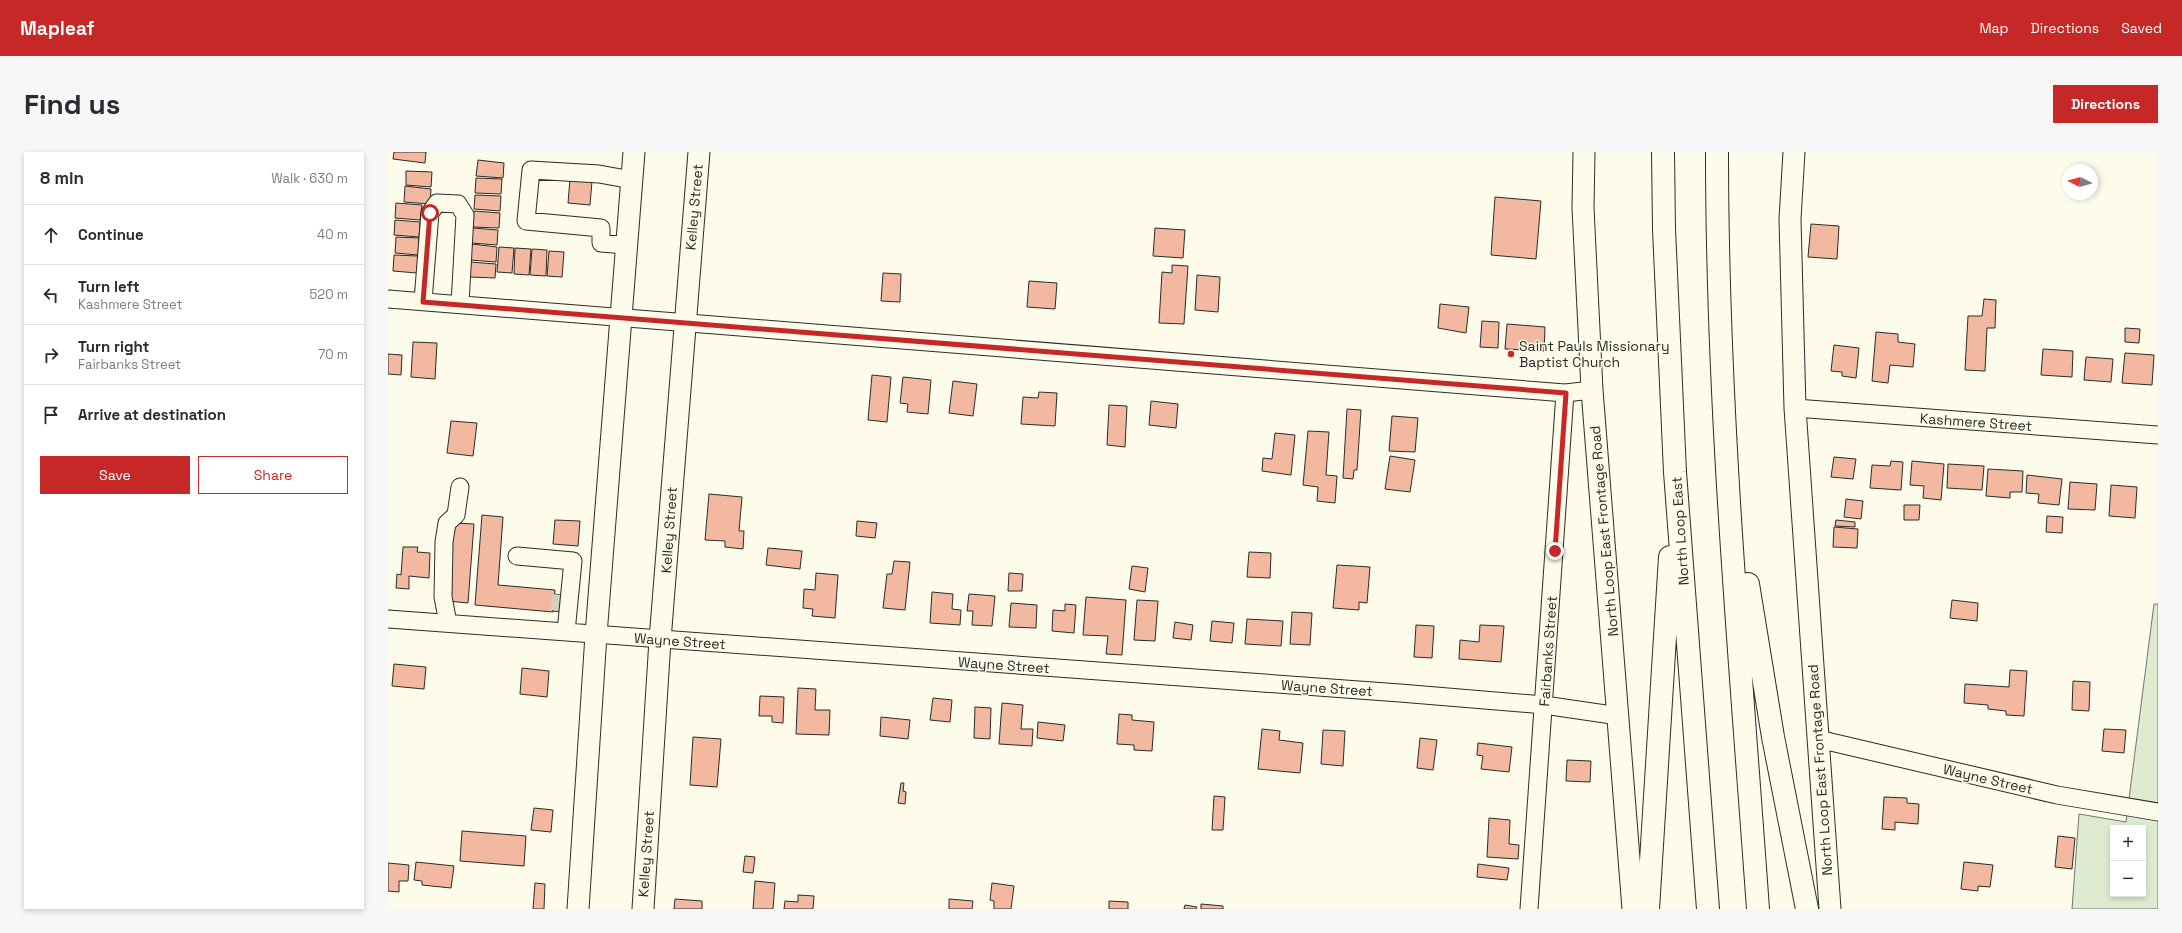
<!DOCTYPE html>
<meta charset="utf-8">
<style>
:root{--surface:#fff;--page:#f7f7f7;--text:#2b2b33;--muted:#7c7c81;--line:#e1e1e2;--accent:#c62828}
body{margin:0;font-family:"Space Grotesk",sans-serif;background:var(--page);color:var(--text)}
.controls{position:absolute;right:12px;bottom:12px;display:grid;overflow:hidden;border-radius:0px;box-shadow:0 2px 6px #0003}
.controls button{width:36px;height:36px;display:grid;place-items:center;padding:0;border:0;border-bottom:1px solid var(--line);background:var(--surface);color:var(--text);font:20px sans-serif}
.compass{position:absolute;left:1674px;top:12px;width:36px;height:36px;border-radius:50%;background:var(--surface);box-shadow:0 2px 6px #0003;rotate:275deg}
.stop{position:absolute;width:12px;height:12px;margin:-9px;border:3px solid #c62828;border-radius:50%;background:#fff}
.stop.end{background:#c62828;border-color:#fff;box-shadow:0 1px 4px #0008}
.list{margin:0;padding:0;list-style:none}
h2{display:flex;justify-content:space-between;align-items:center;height:52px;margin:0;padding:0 16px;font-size:17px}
h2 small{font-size:13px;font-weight:400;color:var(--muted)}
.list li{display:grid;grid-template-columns:26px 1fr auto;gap:12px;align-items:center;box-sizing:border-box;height:60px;padding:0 16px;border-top:1px solid var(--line)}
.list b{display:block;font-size:15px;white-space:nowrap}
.list p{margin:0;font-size:13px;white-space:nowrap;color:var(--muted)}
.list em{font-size:13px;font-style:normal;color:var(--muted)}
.actions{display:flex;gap:8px;padding:12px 16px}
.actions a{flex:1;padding:9px 0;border:1px solid var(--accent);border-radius:0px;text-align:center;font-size:14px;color:var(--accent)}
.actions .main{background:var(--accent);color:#fff}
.icon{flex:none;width:22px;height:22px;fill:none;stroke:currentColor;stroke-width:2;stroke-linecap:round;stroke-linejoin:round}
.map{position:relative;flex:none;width:1770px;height:757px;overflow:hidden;border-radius:0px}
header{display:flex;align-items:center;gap:24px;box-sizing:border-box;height:56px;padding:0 20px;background:var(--accent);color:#fff}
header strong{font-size:19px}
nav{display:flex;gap:22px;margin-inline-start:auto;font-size:14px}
.intro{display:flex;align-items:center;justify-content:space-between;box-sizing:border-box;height:96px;padding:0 24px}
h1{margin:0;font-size:28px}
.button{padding:10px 18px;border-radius:0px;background:var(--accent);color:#fff;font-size:14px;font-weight:700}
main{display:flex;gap:24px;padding:0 24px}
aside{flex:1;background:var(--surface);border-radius:0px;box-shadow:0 2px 6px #0003}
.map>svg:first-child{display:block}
.green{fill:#deebd1;stroke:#74746e;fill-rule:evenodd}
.building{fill:#f2b8a0;stroke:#2b2b2b}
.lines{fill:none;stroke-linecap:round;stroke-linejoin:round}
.minor-tunnel{stroke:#d3d1c4;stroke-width:17;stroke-dasharray:17 8;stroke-linecap:butt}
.minor-casing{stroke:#2b2b2b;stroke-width:19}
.major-casing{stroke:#2b2b2b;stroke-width:23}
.highway-casing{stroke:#2b2b2b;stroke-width:24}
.minor{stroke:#fdfbea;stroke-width:17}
.major{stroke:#fdfbea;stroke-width:21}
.highway{stroke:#fdfbea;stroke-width:22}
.route{stroke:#c62828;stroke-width:5}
.poi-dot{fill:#c62828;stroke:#fdfbea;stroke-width:1.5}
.labels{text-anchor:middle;stroke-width:3;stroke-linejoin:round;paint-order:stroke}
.street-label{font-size:14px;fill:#2b2b2b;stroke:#fdfbea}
.poi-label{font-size:14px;fill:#2b2b2b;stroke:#fdfbea;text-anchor:start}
</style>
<header>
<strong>Mapleaf</strong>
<nav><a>Map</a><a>Directions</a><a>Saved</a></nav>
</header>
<div class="intro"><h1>Find us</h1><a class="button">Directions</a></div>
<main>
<aside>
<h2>8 min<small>Walk · 630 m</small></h2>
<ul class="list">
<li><svg class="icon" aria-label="ahead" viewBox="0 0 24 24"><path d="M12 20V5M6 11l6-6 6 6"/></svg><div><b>Continue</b></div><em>40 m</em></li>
<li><svg class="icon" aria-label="left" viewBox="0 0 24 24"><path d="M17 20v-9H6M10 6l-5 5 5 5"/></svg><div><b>Turn left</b><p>Kashmere Street</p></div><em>520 m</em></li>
<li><svg class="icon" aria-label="right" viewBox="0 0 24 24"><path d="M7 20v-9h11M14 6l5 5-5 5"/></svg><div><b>Turn right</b><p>Fairbanks Street</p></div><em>70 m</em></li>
<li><svg class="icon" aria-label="arrive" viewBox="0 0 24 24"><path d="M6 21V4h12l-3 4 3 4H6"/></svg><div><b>Arrive at destination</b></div></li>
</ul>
<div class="actions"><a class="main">Save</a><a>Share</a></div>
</aside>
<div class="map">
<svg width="1770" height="757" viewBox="0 0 1770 757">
<rect width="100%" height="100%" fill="#fdfbea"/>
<path class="green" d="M1766,452H1770V757H1684L1691,662L1738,670ZM1725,676H1755V742H1725Z"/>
<path class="building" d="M6,0H38L37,11L5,7Z
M90,8L116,11L115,26L88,24Z
M18,19L44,20L43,35L18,33Z
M88,26L114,27L113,42L87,41Z
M182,27L204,29L202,53L180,51Z
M17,34L43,37L42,52L16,50Z
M87,43L113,44L112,59L86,57Z
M1107,45L1153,49L1148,107L1103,103Z
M8,51L34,53L32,68L7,66Z
M86,59L112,61L111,76L85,75Z
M7,68L32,70L31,85L6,83Z
M1423,72L1451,74L1449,107L1420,105Z
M85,76L110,78L109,93L83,91Z
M767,76L797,78L795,106L765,104Z
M8,85L31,86L30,103L7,101Z
M84,92L109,95L108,110L82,108Z
M111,95L126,96L124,121L109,120Z
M127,96L143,97L141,123L126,122Z
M144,97L159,98L158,124L142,123Z
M161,99L176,100L174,125L159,124Z
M6,103L30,104L29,121L5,119Z
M82,110L108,112L107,126L81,125Z
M784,113L800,114L796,172L771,171L774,120L784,121Z
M495,121L513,122L512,150L493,149Z
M809,123L832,125L830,160L807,158Z
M641,129L669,131L667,157L639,155Z
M1596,147L1608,148L1607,176H1599L1597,219L1577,218L1580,164H1594Z
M1052,152L1081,155L1078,181L1050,176Z
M1094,169L1111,170L1110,196L1092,195Z
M1119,172L1157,175L1156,199L1117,197Z
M1737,176L1752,177L1751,191L1737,190Z
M1488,180L1510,182V190L1527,192L1525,215L1502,213L1500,231L1484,229Z
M25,190L49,191L47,227L23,225Z
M1446,193L1471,196L1468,226L1454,224V220L1443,219Z
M1655,197L1685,199L1684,225L1653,223Z
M1737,201L1766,203L1764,233L1734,231Z
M0,202L14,203L13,223L0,222Z
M1698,205L1725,207L1723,230L1696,228Z
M484,223L503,225L499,270L480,268Z
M515,225L543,228L540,262L519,260L520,252L512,251Z
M565,229L589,232L585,264L561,261Z
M651,240L669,241L667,274L633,272L635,245L650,246Z
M763,249L790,252L788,276L761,273Z
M721,253L739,254L737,295L719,293Z
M959,257L973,258L969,318H966L965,327L955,326Z
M1004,264L1030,266L1027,300L1001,299Z
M63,269L89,271L85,304L59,301Z
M920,279L941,280L938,323L949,324L947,351L929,349L930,335L915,333Z
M887,281L907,283L903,323L874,319L875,306L884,307Z
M1002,304L1027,308L1022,340L997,337Z
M1446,305L1468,307L1465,327L1443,325Z
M1503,309L1515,310L1513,338L1482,336L1484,313L1502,314Z
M1524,309L1556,312L1553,348L1535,346L1536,334L1522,333Z
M1560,312L1596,314L1594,338L1559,336Z
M1600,317L1635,319L1634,340H1622V346L1598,344Z
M1639,323L1674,327L1671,353L1650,351L1651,342L1638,341Z
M1682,330L1709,332L1707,358L1680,357Z
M1723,333L1749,335L1747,366L1721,364Z
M321,342L354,345L351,379H356L355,397L337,395V389L317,388Z
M1458,347L1475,349L1473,367L1456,365Z
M1516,353H1532L1531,368H1516Z
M94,363L115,365L110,433L167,438L165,460L87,453Z
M1659,364L1675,365L1674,381L1658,380Z
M167,368L192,369L190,394L165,392Z
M1448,368L1467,370V375L1447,374Z
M469,369L489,371L487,386L468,384Z
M66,371L86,372L80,451L60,449Z
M1446,375L1470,377L1469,396L1445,395Z
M15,395H30L29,400L42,401L41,426L21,424V437L8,436L9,422L13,423Z
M380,396L414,399L412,417L378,413Z
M861,400L883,401L882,426L859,425Z
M506,409L522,410L517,458L495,456L499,422H504Z
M949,413L982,415L979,451L971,450V458L945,456Z
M744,414L760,416L757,440L741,437Z
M428,421L450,423L447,466L424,464L425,457L415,456L416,437L427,438Z
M621,421L635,422L634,439H620Z
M544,440L565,442L564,457L573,458L572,473L542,471Z
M167,442L178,444L176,460L165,459Z
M581,442L607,444L604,474L584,473L585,459H579Z
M698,445L738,448L734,503L718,502L720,484L695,483Z
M749,448L770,449L767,489L746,488Z
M1564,448L1590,451L1589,469L1562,466Z
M623,451L649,453L648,476L621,475Z
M677,452L688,453L686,481L664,479L665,458L677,459Z
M904,460L924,461L922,493L902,492Z
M859,467L895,469L893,494L857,492Z
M824,469L846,471L844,491L822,489Z
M787,470L805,473L803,488L785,486Z
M1028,473L1046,474L1044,506L1026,505Z
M1092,473L1116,474L1113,510L1071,507L1072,488L1091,490Z
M6,512L38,515L36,537L4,534Z
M134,516L161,519L159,545L132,542Z
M1622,518L1639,519L1636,564L1618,563V559L1600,557V553L1576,551L1577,532L1621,535Z
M1685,529L1702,530L1701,559L1684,558Z
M410,536L428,537L427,558H442L441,583L408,582Z
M372,544L396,545L395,571L384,570V564H371Z
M545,546L564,548L562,570L542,568Z
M614,551L635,553L633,577H645L644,594L611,592Z
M587,555L603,556L602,587L586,586Z
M731,562L744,563V568L766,570L764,599L746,598V593L729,592Z
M493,565L522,568L520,587L492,584Z
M650,570L677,573L675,589L649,586Z
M874,577L892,579L891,588L915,591L912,621L870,617Z
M1716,577L1738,578L1736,601L1714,599Z
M935,578L957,579L955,614L933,612Z
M305,585L333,587L329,635L302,633Z
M1032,586L1049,588L1045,618L1029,616Z
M1090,591L1124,595L1121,620L1093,617L1095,604L1089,603Z
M1179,608L1203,609L1202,630L1178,629Z
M513,631H516L515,639L518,640L517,652L510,651Z
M826,644L837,645L835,678H824Z
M1496,645L1519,646V651L1531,652L1530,672L1507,670V678L1494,677Z
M146,656L165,658L163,680L143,678Z
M1101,666L1122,668L1121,692L1131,693L1130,707L1099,705Z
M74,679L138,684L136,714L72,709Z
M1670,684L1687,686L1684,717L1667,715Z
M357,704L367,705L365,721L355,720Z
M28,710L66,714L63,736L34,733V729L26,728Z
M1576,710L1605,713L1602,735L1590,734V739L1573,737Z
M0,711L21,713L20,729H11V740L0,739Z
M1090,712L1121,716L1119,728L1089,725Z
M367,729L387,731L385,757H365Z
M147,731L157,732L156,757H145Z
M604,731L626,734L623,757H606V749L602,748Z
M410,743L426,744L425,757H396L397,749L410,750Z
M287,747L314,749V757H286Z
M561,747L585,749L584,757H561Z
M721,749L740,750V757H721Z
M813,752L835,754V757H813Z
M797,753L809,755L808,757H796Z"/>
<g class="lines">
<path class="minor-tunnel" d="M171,459L173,443"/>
<g class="minor-casing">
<path id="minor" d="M238,93L213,91V76L138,69L143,18L211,22L244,28
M0,147L1177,241L1204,238
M35,149L42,61L49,51L70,52L77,63L72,152
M1407,256L1770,283
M129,404L185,409L178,480
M0,467L1012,541L1156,553L1231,564
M60,471L55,445L56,390L59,371L68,363L72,335
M1430,587L1669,643L1770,660
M1141,757L1177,241"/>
</g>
<g class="major-casing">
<path id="major" d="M1196,0L1195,56L1204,238L1245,757
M1406,0L1402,67L1407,256L1442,757
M190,757L208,483L246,0
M255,757L272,488L311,0"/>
</g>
<g class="highway-casing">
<path id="highway" d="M1275,0L1276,77L1287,320L1320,757
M1329,0C1329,253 1352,505 1370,757
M1360,432L1385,585L1419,757
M1260,757L1282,405"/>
</g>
<use href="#minor" class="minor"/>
<use href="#major" class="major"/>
<use href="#highway" class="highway"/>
</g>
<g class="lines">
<path class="route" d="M42,61L35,150L1178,241L1167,399"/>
</g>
<circle class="poi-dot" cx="1123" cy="202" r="4"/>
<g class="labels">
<g class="street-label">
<text transform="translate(306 55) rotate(-85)" y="5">Kelley Street</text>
<text transform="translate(1588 270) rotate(4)" y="5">Kashmere Street</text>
<text transform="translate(281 378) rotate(-86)" y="5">Kelley Street</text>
<text transform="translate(1216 379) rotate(-95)" y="5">North Loop East Frontage Road</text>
<text transform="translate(1292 379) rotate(-94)" y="5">North Loop East</text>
<text transform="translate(292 489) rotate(4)" y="5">Wayne Street</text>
<text transform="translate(1160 499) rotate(-86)" y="5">Fairbanks Street</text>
<text transform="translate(616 513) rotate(4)" y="5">Wayne Street</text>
<text transform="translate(939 536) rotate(4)" y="5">Wayne Street</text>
<text transform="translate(1432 618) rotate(-94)" y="5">North Loop East Frontage Road</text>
<text transform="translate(1600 627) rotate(13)" y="5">Wayne Street</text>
<text transform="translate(258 702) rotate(-86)" y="5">Kelley Street</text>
</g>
<g class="poi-label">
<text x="1131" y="199">Saint Pauls Missionary<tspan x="1131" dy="16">Baptist Church</tspan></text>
</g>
</g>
</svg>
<div class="controls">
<button>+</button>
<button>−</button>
</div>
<svg class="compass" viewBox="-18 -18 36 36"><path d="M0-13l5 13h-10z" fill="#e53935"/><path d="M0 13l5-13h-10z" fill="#7c7c81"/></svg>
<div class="stop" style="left:42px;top:61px"></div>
<div class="stop end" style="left:1167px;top:399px"></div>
</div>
</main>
